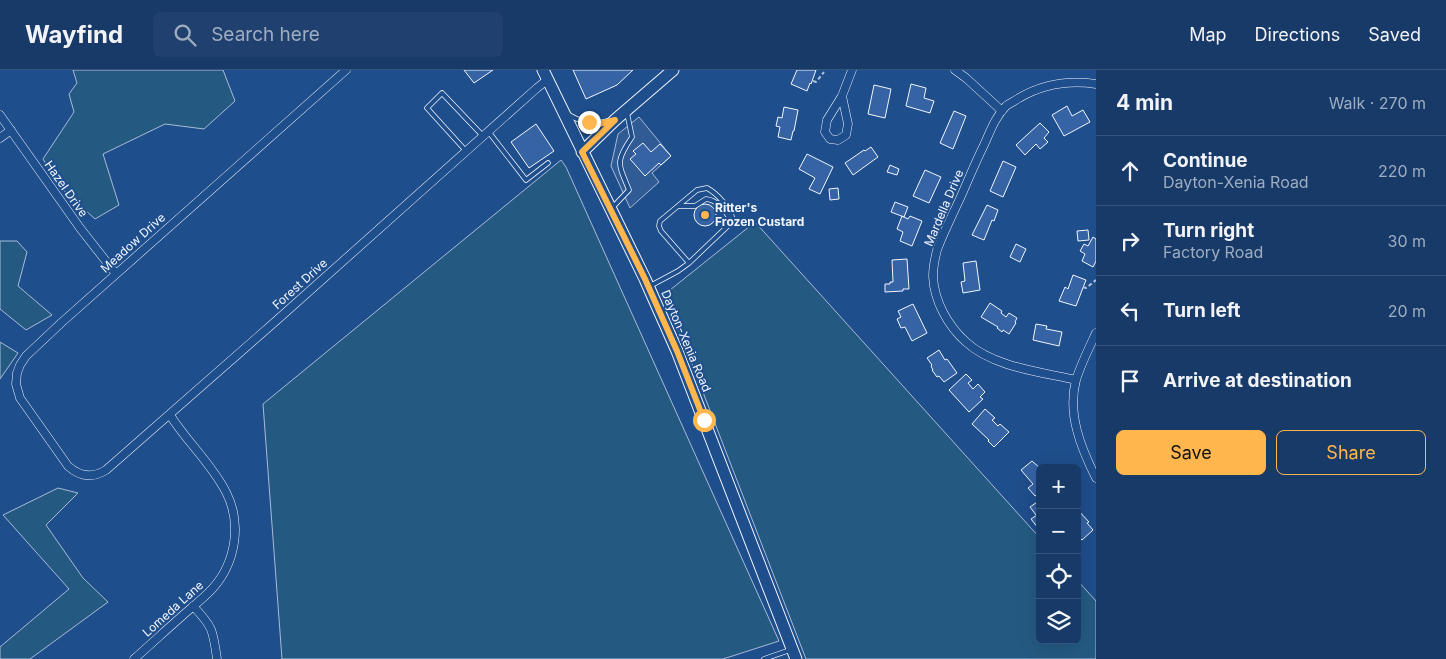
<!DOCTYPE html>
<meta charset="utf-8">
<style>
:root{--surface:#173a69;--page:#20416f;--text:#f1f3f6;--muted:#9eadc0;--line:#36547d;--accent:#ffb74d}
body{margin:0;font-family:Inter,sans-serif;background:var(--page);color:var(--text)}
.controls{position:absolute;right:15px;bottom:15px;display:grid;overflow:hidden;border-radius:8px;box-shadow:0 5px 20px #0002}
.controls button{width:45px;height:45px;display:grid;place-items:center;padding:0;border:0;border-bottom:1px solid var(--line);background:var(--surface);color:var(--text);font:25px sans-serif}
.stop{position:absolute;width:15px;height:15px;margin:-11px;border:4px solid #ffb74d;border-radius:50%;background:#fff}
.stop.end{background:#ffb74d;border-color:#fff;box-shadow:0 1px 5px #0008}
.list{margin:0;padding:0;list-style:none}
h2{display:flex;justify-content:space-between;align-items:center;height:65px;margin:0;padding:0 20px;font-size:21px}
h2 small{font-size:16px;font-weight:400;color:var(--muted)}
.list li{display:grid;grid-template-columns:32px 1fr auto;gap:15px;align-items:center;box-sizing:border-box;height:70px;padding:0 20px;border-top:1px solid var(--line)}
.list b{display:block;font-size:19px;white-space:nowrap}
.list p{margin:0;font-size:16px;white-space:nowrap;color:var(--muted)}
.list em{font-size:16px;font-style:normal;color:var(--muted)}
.actions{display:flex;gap:10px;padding:15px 20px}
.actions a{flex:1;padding:11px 0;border:1px solid var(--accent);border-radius:8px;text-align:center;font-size:18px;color:var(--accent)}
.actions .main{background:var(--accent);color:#111}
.icon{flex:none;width:28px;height:28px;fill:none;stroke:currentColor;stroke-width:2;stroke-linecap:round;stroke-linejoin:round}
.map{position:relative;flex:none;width:1096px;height:589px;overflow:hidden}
header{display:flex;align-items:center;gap:30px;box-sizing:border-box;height:70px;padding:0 25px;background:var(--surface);border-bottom:1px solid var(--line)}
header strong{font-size:24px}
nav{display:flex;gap:28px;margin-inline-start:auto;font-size:18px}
.search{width:350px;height:45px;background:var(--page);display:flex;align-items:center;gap:12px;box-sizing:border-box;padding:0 18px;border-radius:8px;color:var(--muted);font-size:19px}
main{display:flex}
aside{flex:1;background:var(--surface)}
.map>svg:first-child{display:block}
.green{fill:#245a82;stroke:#a8bbd7}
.parking{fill:#305b95;stroke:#a8bbd7}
.building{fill:#3563a3;stroke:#f2f6ff}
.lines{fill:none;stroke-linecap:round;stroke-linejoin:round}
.lane-casing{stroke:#f2f6ff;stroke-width:5.5}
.street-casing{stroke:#f2f6ff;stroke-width:9}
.secondary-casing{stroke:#f2f6ff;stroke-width:13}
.path{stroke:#b3c4dc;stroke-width:2;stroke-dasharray:4 2.5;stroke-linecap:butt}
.lane{stroke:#1f4e8c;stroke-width:4}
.street{stroke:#1f4e8c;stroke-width:8}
.secondary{stroke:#1f4e8c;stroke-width:11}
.route{stroke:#ffb74d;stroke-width:6}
.poi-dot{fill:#ffb74d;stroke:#1f4e8c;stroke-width:2}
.labels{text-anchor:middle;stroke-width:4;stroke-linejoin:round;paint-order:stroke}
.street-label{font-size:12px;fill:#f2f6ff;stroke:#1f4e8c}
.poi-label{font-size:12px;font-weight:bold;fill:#f2f6ff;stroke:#1f4e8c;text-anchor:start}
</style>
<header>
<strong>Wayfind</strong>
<div class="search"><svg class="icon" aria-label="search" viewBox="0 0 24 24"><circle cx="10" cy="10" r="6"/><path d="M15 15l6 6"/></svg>Search here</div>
<nav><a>Map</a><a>Directions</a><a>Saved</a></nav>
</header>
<main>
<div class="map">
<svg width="1096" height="589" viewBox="0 0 1096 589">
<rect width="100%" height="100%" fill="#1f4e8c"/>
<path class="green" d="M73,0H223L235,31L204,59L165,54L103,84L119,135L95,149L59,116L43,89L74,42L69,24L77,13Z
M561,90L566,97L779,571L723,589H282L263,334Z
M755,152L1040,468V570H1077V510L1096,531V589H806L665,224Z
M0,171H17L27,182L18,216L52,245L26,260L0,239Z
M0,272L18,283L0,309Z
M58,418L78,423L46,455L83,508L108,532L30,589H0V577L69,519L3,445Z"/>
<path class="parking" d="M639,47L671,86L652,103L659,112L630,138L611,96L618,64Z"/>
<path class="building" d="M464,0H493L474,13Z
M573,0H633L617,15L586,29Z
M797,0H816L811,14L810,13L807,21L791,14Z
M911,14L926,18L924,28L934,31L930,43L906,36Z
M874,15L891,19L885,48L868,44Z
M1067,36L1072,46L1083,40L1090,52L1064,66L1052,45Z
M784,37L798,40L794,61H793L791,70L778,67L780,57L776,56L778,47L782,48Z
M954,41L966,46L953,79L940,73Z
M1040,53L1049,62L1044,68L1048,72L1040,79L1036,74L1025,85L1016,75Z
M536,54L554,81L529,98L511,72Z
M643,73L651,82L660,74L671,86L661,95L659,93L645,106L630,89L636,84L633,81Z
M871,77L878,87L853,105L845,93L864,80L865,81Z
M807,84L833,97L820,124L809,119L815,108L799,99Z
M1003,91L1016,97L1003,127L990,121Z
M890,95L899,99L897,105L887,102Z
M925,100L941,107L929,133L913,126Z
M838,118L839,129L830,130L829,119Z
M895,132L908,137L904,147L891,142Z
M694 145a11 11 0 1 1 22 0a11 11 0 1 1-22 0Z
M987,135L998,140L994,151L992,150L984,170L972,165Z
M902,146L908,149L910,146L922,151L912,176L900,171L903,162L897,159Z
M1088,160L1089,170L1078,171L1077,161Z
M1093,167L1096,169V191L1093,197L1082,191L1085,184L1080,181L1084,174L1088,176Z
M1016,174L1026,179L1020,192L1010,187Z
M907,189L909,219H903V221L885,222V214H890V212H893L892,190Z
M976,191L980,220L963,223L961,212L965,211L963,193Z
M1073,205L1086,210L1076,236L1059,231L1065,217L1068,219Z
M990,233L1002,241L1001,243L1006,247L1009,243L1017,248L1015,252L1016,253L1009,264L1003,260L1002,262L997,258L998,257L981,247Z
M913,234L927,263L912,271L905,257L901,258L897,249L901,247L898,241Z
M1036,254L1047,256L1046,259L1062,262L1059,276L1033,270Z
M939,280L945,290L947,289L957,303L944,312L939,306L937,307L932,300H933L931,296L932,295L927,288Z
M966,304L972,310L968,313L973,319L978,314L985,322L980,327L983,329L969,342L949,320Z
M985,339L995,348L992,350L998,356L1000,354L1009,362L994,377L988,371L989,370L972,354Z
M1032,391L1040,398V423L1035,426L1028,418L1033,414L1021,400Z
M1040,430V443L1036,445L1030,437Z
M1077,439L1089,452L1087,453L1093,460L1082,470L1077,465Z
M1040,443V457L1038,458L1031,449Z"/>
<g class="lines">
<g class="lane-casing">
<path id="lane" d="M569,45C581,52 594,55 608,51
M488,61L526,110L548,93
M466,81L427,38L442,23L483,66
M678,136H695L706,129C718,130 728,143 731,153
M612,138L629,120C618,93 615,92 632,67L627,43
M650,216L678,201L689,193L731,153L733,149C729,137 718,124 707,118L697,120L660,151L659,156L661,161L689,193
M764,589L790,580"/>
</g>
<g class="street-casing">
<path id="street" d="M346,0L61,253L26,286L20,295L17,303L16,314L20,328L68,396C80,407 93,408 106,400L277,250L537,18L547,10
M955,0L966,8L1002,41
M842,26L848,54L846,65L838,70L830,69L825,62L827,50L842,26L852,0
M0,45L80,158L116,204
M0,68L11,60
M1096,263C1089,278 1081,294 1076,310C1067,344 1081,378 1096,408
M1076,310C1041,302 993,297 966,272C948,256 934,231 933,206C933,197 935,188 937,180C944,161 954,142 962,124C969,108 976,91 984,75C990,62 995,47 1006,36C1010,33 1015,31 1019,28C1043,14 1069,10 1096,14
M193,536C213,557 213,560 217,589
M134,589C150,575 166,560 182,546C192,537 204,528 213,518C236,492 242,453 226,422C211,393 187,372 170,345"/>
</g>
<g class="secondary-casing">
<path id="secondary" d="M543,0L645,209L677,281L796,589
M582,82L615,50L673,0"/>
</g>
<path class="path" d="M813,11L816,12L824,2
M1083,217L1086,218L1096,210"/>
<use href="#lane" class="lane"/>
<use href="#street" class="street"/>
<use href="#secondary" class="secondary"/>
</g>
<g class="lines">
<path class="route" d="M589,52L599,54L615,50L582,82L645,209L677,281L704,350"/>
</g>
<circle class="poi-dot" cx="705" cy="145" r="5"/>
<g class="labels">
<g class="street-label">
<text transform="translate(66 119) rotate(55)" y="4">Hazel Drive</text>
<text transform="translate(944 138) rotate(-67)" y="4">Mardella Drive</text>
<text transform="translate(133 173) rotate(-42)" y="4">Meadow Drive</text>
<text transform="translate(300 214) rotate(-42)" y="4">Forest Drive</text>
<text transform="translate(686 271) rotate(67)" y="4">Dayton-Xenia Road</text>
<text transform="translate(173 539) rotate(-42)" y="4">Lomeda Lane</text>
</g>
<g class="poi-label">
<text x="715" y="142">Ritter's<tspan x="715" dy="14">Frozen Custard</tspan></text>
</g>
</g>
</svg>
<div class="controls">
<button>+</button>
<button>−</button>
<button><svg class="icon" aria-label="locate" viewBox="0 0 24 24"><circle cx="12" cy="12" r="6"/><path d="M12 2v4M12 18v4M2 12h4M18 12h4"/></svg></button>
<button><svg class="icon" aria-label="layers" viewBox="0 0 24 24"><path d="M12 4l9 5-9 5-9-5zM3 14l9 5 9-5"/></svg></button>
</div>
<div class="stop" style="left:704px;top:350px"></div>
<div class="stop end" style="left:589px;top:52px"></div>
</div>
<aside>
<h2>4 min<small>Walk · 270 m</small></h2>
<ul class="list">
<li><svg class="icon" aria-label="ahead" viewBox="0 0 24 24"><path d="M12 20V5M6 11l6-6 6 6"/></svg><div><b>Continue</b><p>Dayton-Xenia Road</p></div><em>220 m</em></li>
<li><svg class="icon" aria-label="right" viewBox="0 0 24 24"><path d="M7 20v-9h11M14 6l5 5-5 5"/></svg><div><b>Turn right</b><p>Factory Road</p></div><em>30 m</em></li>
<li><svg class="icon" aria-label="left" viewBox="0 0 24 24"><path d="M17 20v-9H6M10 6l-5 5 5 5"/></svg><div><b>Turn left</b></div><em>20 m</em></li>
<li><svg class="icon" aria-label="arrive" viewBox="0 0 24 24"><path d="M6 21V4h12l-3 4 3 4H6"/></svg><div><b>Arrive at destination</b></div></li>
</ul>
<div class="actions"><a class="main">Save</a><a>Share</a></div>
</aside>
</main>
